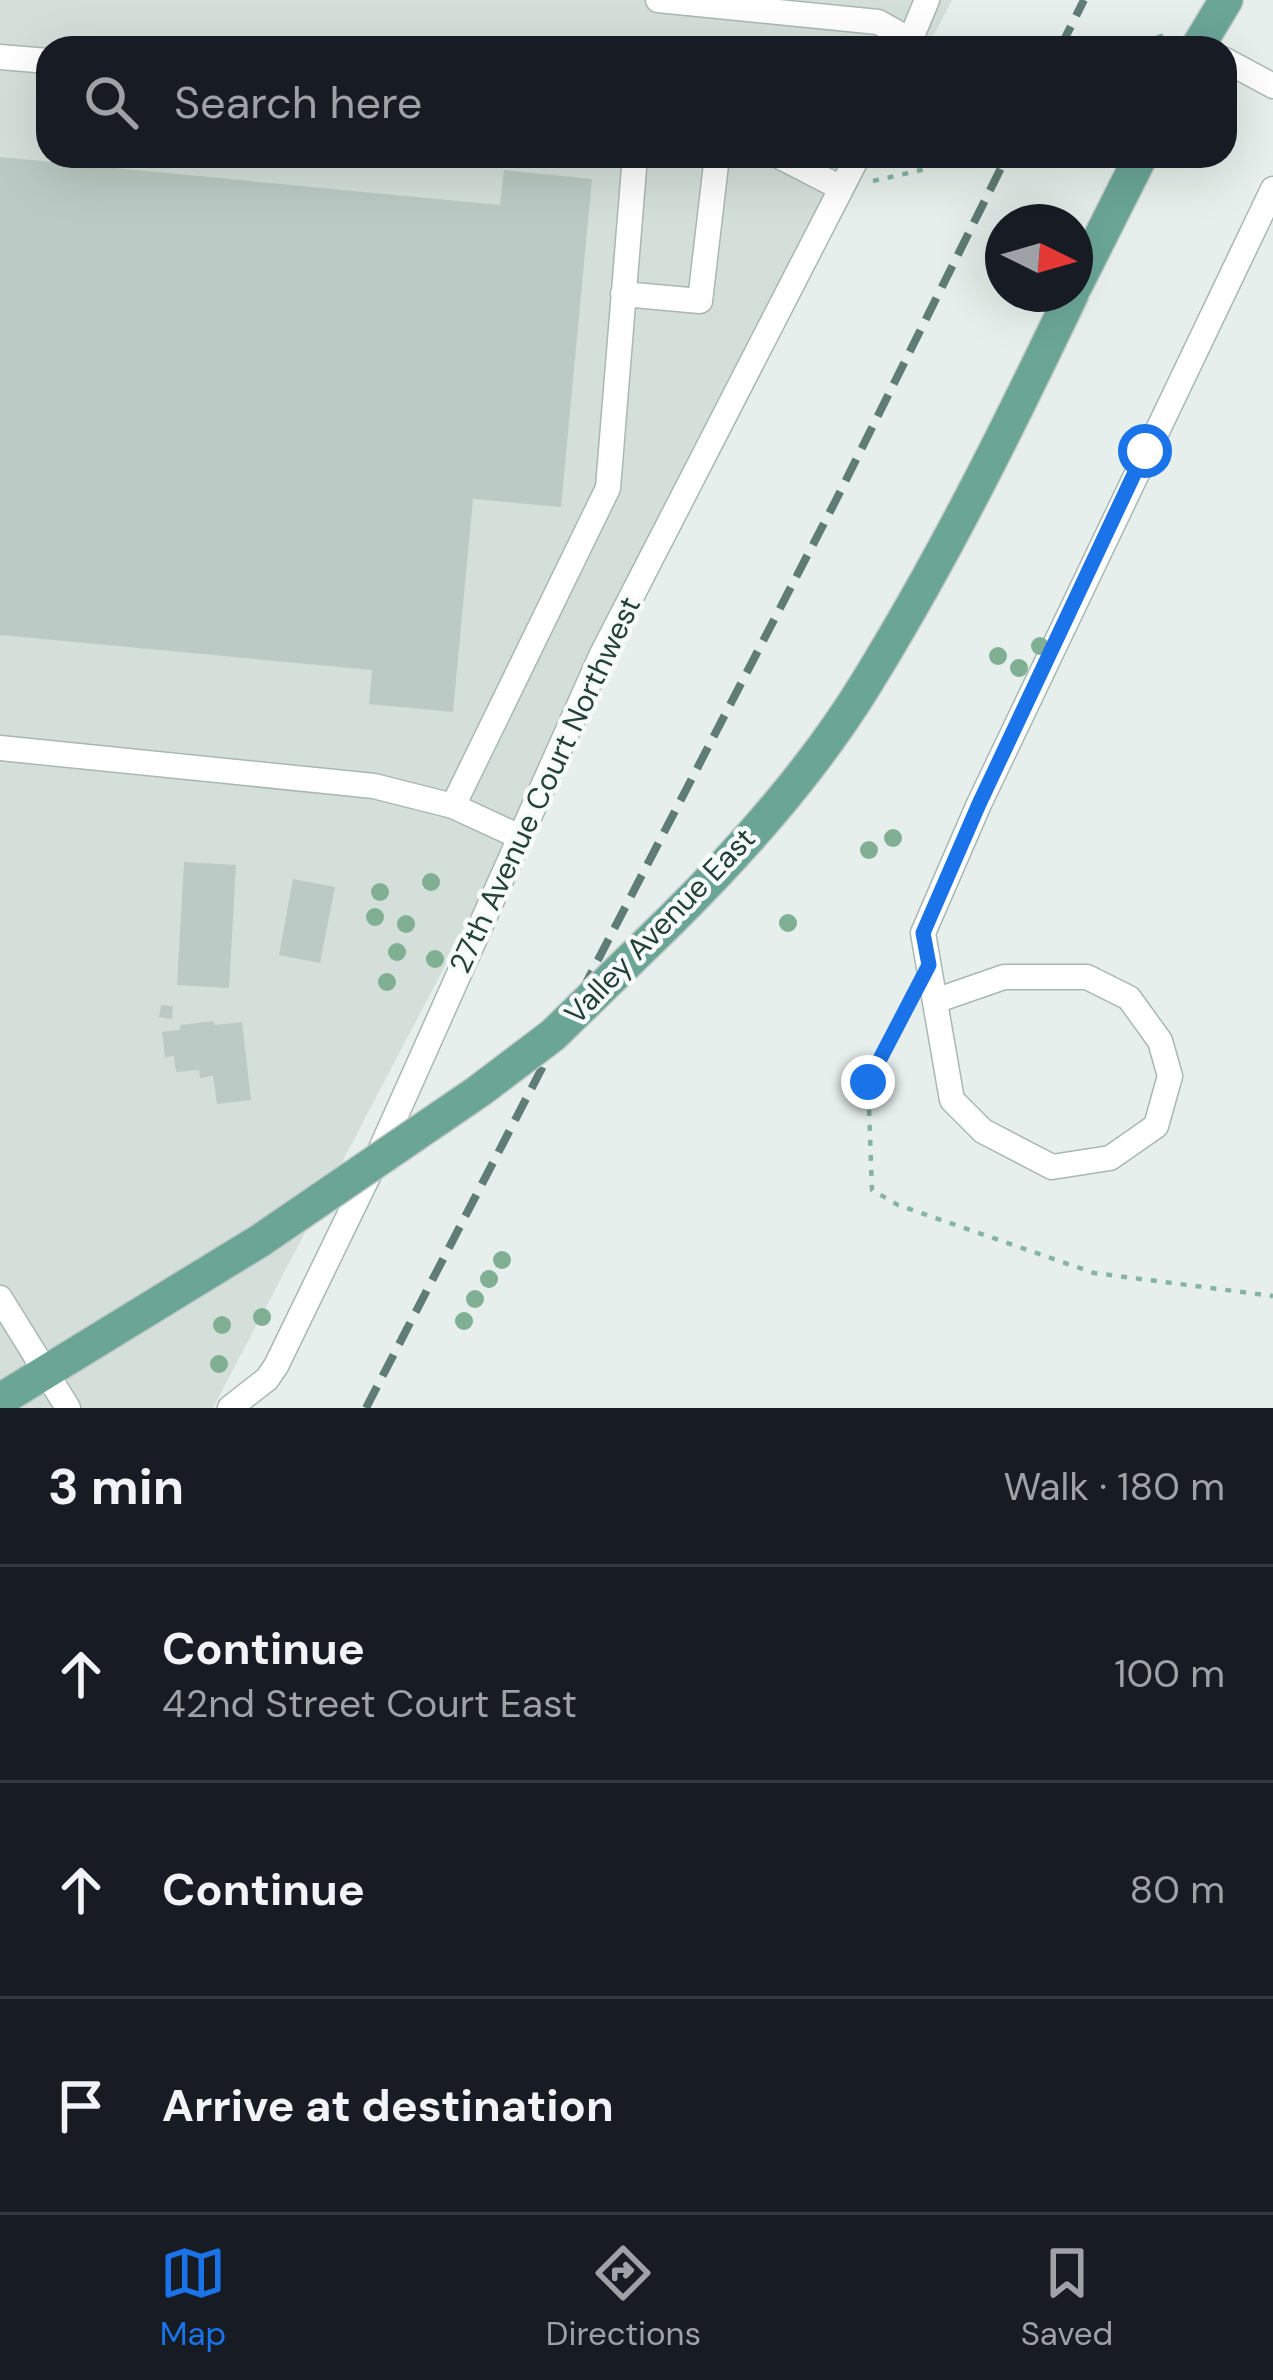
<!DOCTYPE html>
<meta charset="utf-8">
<style>
:root{--surface:#171b24;--page:#20242c;--text:#f1f3f6;--muted:#9ea1a6;--line:#363941;--accent:#1a73e8}
body{margin:0;font-family:"DM Sans",sans-serif;background:var(--page);color:var(--text)}
.compass{position:absolute;left:985px;top:204px;width:108px;height:108px;border-radius:50%;background:var(--surface);box-shadow:0 12px 48px #0002;rotate:95deg}
.stop{position:absolute;width:36px;height:36px;margin:-27px;border:9px solid #1a73e8;border-radius:50%;background:#fff}
.stop.end{background:#1a73e8;border-color:#fff;box-shadow:0 3px 12px #0008}
.list{margin:0;padding:0;list-style:none}
h2{display:flex;justify-content:space-between;align-items:center;height:156px;margin:0;padding:0 48px;font-size:51px}
h2 small{font-size:39px;font-weight:400;color:var(--muted)}
.list li{display:grid;grid-template-columns:78px 1fr auto;gap:36px;align-items:center;box-sizing:border-box;height:216px;padding:0 48px;border-top:3px solid var(--line)}
.list b{display:block;font-size:45px;white-space:nowrap}
.list p{margin:0;font-size:39px;white-space:nowrap;color:var(--muted)}
.list em{font-size:39px;font-style:normal;color:var(--muted)}
.icon{flex:none;width:66px;height:66px;fill:none;stroke:currentColor;stroke-width:2;stroke-linecap:round;stroke-linejoin:round}
.map{position:relative;flex:none;width:1273px;height:1408px;overflow:hidden}
.search{position:absolute;background:var(--surface);box-shadow:0 12px 48px #0002;left:36px;right:36px;top:36px;height:132px;display:flex;align-items:center;gap:30px;box-sizing:border-box;padding:0 42px;border-radius:36px;color:var(--muted);font-size:45px}
.sheet{height:804px;background:var(--surface)}
nav{display:flex;justify-content:space-around;align-items:center;box-sizing:border-box;height:168px;border-top:3px solid var(--line);background:var(--surface);font-size:33px;color:var(--muted)}
nav a{display:grid;justify-items:center;gap:6px}
nav .on{color:var(--accent)}
.map>svg:first-child{display:block}
.built{fill:#d4dfda}
.building{fill:#bbcac4}
.lines{fill:none;stroke-linecap:round;stroke-linejoin:round}
.minor-casing{stroke:#a8b8b2;stroke-width:27}
.major-casing{stroke:#c2cac8;stroke-width:36}
.path{stroke:#86b3a5;stroke-width:4.5;stroke-dasharray:6 9;stroke-linecap:butt}
.minor{stroke:#fff;stroke-width:24}
.major{stroke:#6aa596;stroke-width:33}
.rail{stroke:#5f7d75;stroke-width:8;stroke-dasharray:24 12;stroke-linecap:butt}
.major-bridge-casing{stroke:#c2cac8;stroke-width:36;stroke-linecap:butt}
.major-bridge{stroke:#6aa596;stroke-width:33}
.tree{fill:#80af93}
.route{stroke:#1a73e8;stroke-width:15}
.labels{text-anchor:middle;stroke-width:9;stroke-linejoin:round;paint-order:stroke}
.street-label{font-size:30px;fill:#24423a;stroke:#f7fbf9}
</style>
<div class="map">
<svg width="1273" height="1408" viewBox="0 0 1273 1408">
<rect width="100%" height="100%" fill="#e6efeb"/>
<path class="built" d="M0,0H952L927,48H48V156H870L213,1408H0Z"/>
<path class="building" d="M0,157L500,205L504,170L592,179L561,507L473,499L453,712L369,704L372,670L0,635Z
M184,862L236,865L229,988L177,985Z
M293,879L335,887L320,963L279,955Z
M161,1005L173,1006L172,1019L159,1017Z
M214,1021L215,1025L242,1022L251,1100L217,1104L213,1076L200,1078L199,1070L176,1072L174,1056L165,1057L162,1032L180,1030V1025Z"/>
<g class="lines">
<g class="minor-casing">
<path id="minor" d="M658,0L878,22L896,32L905,48
M907,48L927,0
M0,57L48,61
M1225,60L1273,86
M779,156L841,188
M623,294L700,301L717,156
M0,748L374,786L453,806L520,837
M453,806L608,488L635,156
M935,1001L1004,977H1087L1129,998L1160,1041L1170,1076L1156,1126L1110,1158L1052,1167L983,1131L952,1100L923,933L979,804L1273,189
M0,1298L68,1408
M230,1408L267,1379L276,1366L375,1162L602,654L858,156"/>
</g>
<g class="major-casing">
<path id="major" d="M1197,48L1226,0
M1075,287L1141,156
M670,921C742,850 814,769 867,682C944,557 1009,426 1072,294
M0,1400L261,1240"/>
</g>
<path class="path" d="M1129,48L1161,36L1170,38
M873,181L926,169L939,156
M910,1000L868,1082L872,1190L898,1205L1094,1273L1273,1296"/>
<use href="#minor" class="minor"/>
<use href="#major" class="major"/>
<path class="rail" d="M1060,48L1084,0
M366,1408L835,502L1007,156"/>
<g class="major-bridge-casing">
<path id="major-bridge" d="M261,1240L479,1091L553,1035L670,921"/>
</g>
<use href="#major-bridge" class="major-bridge"/>
</g>
<g class="tree">
<circle cx="1040" cy="646" r="9"/>
<circle cx="998" cy="656" r="9"/>
<circle cx="1019" cy="668" r="9"/>
<circle cx="893" cy="838" r="9"/>
<circle cx="869" cy="850" r="9"/>
<circle cx="431" cy="882" r="9"/>
<circle cx="380" cy="892" r="9"/>
<circle cx="375" cy="917" r="9"/>
<circle cx="788" cy="923" r="9"/>
<circle cx="406" cy="924" r="9"/>
<circle cx="397" cy="952" r="9"/>
<circle cx="435" cy="959" r="9"/>
<circle cx="387" cy="982" r="9"/>
<circle cx="502" cy="1260" r="9"/>
<circle cx="489" cy="1279" r="9"/>
<circle cx="475" cy="1299" r="9"/>
<circle cx="262" cy="1317" r="9"/>
<circle cx="464" cy="1321" r="9"/>
<circle cx="222" cy="1325" r="9"/>
<circle cx="219" cy="1364" r="9"/>
</g>
<g class="lines">
<path class="route" d="M868,1082L929,965L923,933L979,804L1145,451"/>
</g>
<g class="labels">
<g class="street-label">
<text transform="translate(545 785) rotate(-65)" y="10">27th Avenue Court Northwest</text>
<text transform="translate(660 926) rotate(-46)" y="10">Valley Avenue East</text>
</g>
</g>
</svg>
<svg class="compass" viewBox="-18 -18 36 36"><path d="M0-13l5 13h-10z" fill="#e53935"/><path d="M0 13l5-13h-10z" fill="#9ea1a6"/></svg>
<div class="stop" style="left:1145px;top:451px"></div>
<div class="stop end" style="left:868px;top:1082px"></div>
<div class="search"><svg class="icon" aria-label="search" viewBox="0 0 24 24"><circle cx="10" cy="10" r="6"/><path d="M15 15l6 6"/></svg>Search here</div>
</div>
<section class="sheet">
<h2>3 min<small>Walk · 180 m</small></h2>
<ul class="list">
<li><svg class="icon" aria-label="ahead" viewBox="0 0 24 24"><path d="M12 20V5M6 11l6-6 6 6"/></svg><div><b>Continue</b><p>42nd Street Court East</p></div><em>100 m</em></li>
<li><svg class="icon" aria-label="ahead" viewBox="0 0 24 24"><path d="M12 20V5M6 11l6-6 6 6"/></svg><div><b>Continue</b></div><em>80 m</em></li>
<li><svg class="icon" aria-label="arrive" viewBox="0 0 24 24"><path d="M6 21V4h12l-3 4 3 4H6"/></svg><div><b>Arrive at destination</b></div></li>
</ul>
</section>
<nav>
<a class="on"><svg class="icon" aria-label="map" viewBox="0 0 24 24"><path d="M3 6l6-2 6 2 6-2v14l-6 2-6-2-6 2zM9 4v14M15 6v14"/></svg>Map</a>
<a><svg class="icon" aria-label="directions" viewBox="0 0 24 24"><path d="M12 3l9 9-9 9-9-9zM9 14v-3h6M13 9l2 2-2 2"/></svg>Directions</a>
<a><svg class="icon" aria-label="saved" viewBox="0 0 24 24"><path d="M7 4h10v16l-5-4-5 4z"/></svg>Saved</a>
</nav>
